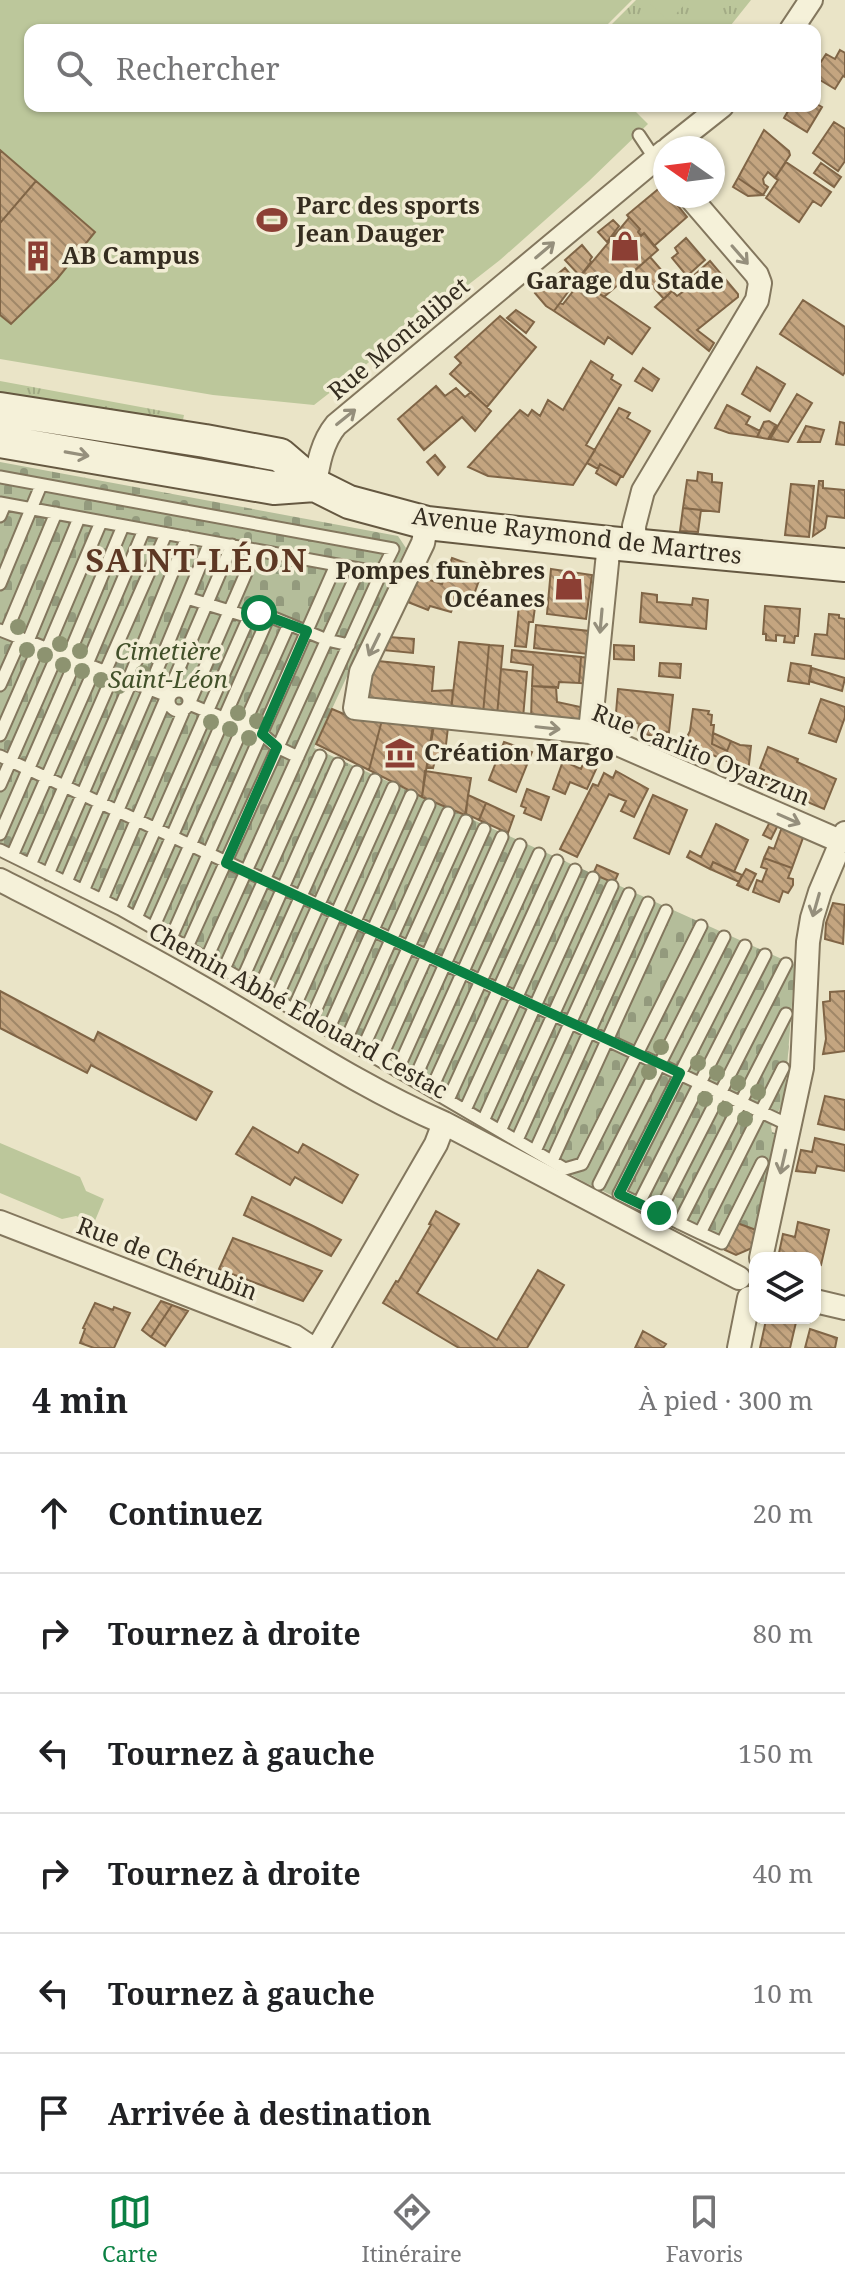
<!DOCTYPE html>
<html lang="fr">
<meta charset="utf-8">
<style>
:root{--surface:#fff;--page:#f2f2f2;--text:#202124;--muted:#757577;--line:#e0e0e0;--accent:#0b8043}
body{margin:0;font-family:"Noto Serif",serif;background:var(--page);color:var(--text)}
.controls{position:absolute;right:24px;bottom:24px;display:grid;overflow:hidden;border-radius:16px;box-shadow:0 2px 6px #0004}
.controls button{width:72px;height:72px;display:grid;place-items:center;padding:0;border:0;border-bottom:2px solid var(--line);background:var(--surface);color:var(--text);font:40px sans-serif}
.compass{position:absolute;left:653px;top:136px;width:72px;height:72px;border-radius:50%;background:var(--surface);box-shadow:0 2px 6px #0004;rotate:284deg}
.stop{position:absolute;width:24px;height:24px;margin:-18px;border:6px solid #0b8043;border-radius:50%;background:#fff}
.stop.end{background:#0b8043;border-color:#fff;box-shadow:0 2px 8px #0008}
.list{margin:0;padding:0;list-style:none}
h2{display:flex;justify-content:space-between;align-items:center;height:104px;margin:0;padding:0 32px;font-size:34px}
h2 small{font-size:26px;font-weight:400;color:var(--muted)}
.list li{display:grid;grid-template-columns:52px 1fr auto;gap:24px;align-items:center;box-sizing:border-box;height:120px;padding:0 32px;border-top:2px solid var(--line)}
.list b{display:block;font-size:30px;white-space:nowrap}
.list em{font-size:26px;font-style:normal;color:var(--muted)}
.icon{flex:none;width:44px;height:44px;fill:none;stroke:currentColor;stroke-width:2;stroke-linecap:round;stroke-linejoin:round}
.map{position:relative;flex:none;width:845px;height:1348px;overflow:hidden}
.search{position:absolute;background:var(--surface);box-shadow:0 2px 6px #0004;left:24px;right:24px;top:24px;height:88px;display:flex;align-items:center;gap:20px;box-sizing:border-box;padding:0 28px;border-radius:16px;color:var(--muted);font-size:30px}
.sheet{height:824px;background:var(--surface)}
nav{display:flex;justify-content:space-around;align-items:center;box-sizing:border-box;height:112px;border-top:2px solid var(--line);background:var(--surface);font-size:22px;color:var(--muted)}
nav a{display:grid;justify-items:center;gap:4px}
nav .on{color:var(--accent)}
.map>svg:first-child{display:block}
.grass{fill:url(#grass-tufts)}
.cemetery{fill:url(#cemetery-stones)}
.pitch{fill:#bcc79b}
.building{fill:url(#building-back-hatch);stroke:#806546;stroke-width:2}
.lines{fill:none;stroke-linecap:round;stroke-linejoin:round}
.lane-casing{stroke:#83775e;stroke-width:15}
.street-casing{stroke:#83775e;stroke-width:26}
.secondary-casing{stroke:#655841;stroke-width:36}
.lane{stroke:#f5f1d9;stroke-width:11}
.street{stroke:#f5f1d9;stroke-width:22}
.secondary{stroke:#f5f1d9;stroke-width:32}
.tree{fill:#8d9370}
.oneway{stroke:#958f7c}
.route{stroke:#0b8043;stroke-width:10}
.labels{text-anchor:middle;stroke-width:7;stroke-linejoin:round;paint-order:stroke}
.poi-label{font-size:24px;font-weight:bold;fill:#352d20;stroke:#f2edd5;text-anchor:start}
.street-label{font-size:24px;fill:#352d20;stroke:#f2edd5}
.park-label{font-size:24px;font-style:italic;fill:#415029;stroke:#f2edd5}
.district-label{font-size:32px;font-weight:bold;letter-spacing:2px;fill:#5d3824;stroke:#f2edd5}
</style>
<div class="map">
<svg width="845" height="1348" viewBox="0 0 845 1348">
<defs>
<pattern id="grass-tufts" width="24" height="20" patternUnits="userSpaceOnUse" patternTransform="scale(2)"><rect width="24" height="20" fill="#bcc79b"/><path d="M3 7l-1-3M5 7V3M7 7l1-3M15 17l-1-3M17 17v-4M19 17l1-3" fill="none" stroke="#a2ab85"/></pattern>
<pattern id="cemetery-stones" width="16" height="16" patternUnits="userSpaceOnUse" patternTransform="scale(2)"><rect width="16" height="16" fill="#b4bd9a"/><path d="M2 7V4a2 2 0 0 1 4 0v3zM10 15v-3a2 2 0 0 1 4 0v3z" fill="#939a7d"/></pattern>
<pattern id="building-back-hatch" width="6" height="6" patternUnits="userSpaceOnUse" patternTransform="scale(2)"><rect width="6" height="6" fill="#c4a580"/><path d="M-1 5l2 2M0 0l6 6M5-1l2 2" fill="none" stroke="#a08768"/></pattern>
</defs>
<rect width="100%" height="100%" fill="#eae4c7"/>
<path class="grass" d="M636,0H751L727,30H606Z
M0,381L184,415L182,425L0,398Z"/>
<path class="cemetery" d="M0,462L398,536L406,548L314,748L795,965L784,1106H781L771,1127L772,1132L778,1134L752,1248L736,1255L584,1182L121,913L0,855Z"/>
<path class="pitch" d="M0,0H632L602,30H30V106H630L648,124L589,181L500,260L314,405L213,395L0,359Z
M653,0H689L669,21L650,4Z
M0,1143L80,1177L86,1191L104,1199L94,1223L76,1216L62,1219L0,1193Z"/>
<path class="building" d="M840,50L845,53V77L843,76L835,89L815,77V71L826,54L835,59Z
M815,103L822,107L807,132L784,118L791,106H815Z
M834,122L845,129V161L838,171L813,153Z
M764,130L789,151L790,155L775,178L768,172L763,179L764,184L768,187L763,195L738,178Z
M0,150L36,181L0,223Z
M786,162L831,192L821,206L813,201L799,222L766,198L778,180L775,178Z
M821,163L841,177L834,187L814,173Z
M738,178L763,195L748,196L733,187Z
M36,181L95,232L57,279L11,324L0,315V223Z
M662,186L665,190V196H670L687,217L654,246L644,233L641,236L638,232L640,229L627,215Z
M627,215L640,229L638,232L641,236L644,233L658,250L604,297L578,279L629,218Z
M613,220L619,226L607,242L598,232Z
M686,238L705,260L687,276L672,258L678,253L675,248Z
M582,245L592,257L590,260L591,262L580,276L565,260Z
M650,257L676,287L664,299L646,279L642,283L631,274Z
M710,261L738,294V297L697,330L714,343L709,351L655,307L672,291L677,296L684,291L681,287Z
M565,268L576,281L554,311L546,306L535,293Z
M581,281L650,328L632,354L608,337L604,344L554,311L560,303L563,304Z
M803,300L845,327V372L843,375L780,334Z
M516,310L534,322L526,333L507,318Z
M500,316L536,347L487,407L450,374L461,363L455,357Z
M591,361L613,375L611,379L621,385L586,445L595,450L573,485L488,476L468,467L520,410L528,416L532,410L540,416L548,400L563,410Z
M757,367L785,384L770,411L742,394Z
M643,368L659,379L652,391L635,381Z
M436,386L445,396L456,388L465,397L471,392L491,411L475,431L462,417L424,450L398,419Z
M797,394L812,403L788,442L770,439Z
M727,405L750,417L746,424L760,431L757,437L729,433L715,428Z
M619,408L630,413L627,418L650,431L623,477L600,464L598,469L587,463Z
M769,421L776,425L768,439L757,437L764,422Z
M840,422L845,423V445L836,444Z
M806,426L824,430L820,442H798Z
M435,455L445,467L438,475L427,462Z
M600,464L621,476L616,485L596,473Z
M698,472L712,474V482L722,483L719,512L683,508L687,480L697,481Z
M819,481H823V488L845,490V518L827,516L825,528L813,536Z
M791,484L814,486L809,537L785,535Z
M683,508L701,510L698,532L680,531Z
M452,558L483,569L471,603L457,598L451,612L430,606L428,610L408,602L410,591L417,576L442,584Z
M551,569L592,575L586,619L547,614Z
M642,593L657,595V602L692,605L693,598L708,600L706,629L640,622Z
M519,605L535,607L533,622H529L526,647L515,646Z
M765,606L800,609L798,636H795L794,643L784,642L785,636L776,635V641L766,640V634H763Z
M829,614L839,615V618L845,619V659L812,655L815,634L827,635Z
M536,625L589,631L588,654L534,648Z
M389,637L414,639L413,653L382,650Z
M459,642L489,645L483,714L451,711Z
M489,645L503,646L497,716L483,714Z
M614,645L634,646V660L614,659Z
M512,650L581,657L579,683L559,682L558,688L532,686L533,665L511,662Z
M581,657L590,658L587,684L579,683Z
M378,661L434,667L432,691L453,690L451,711L431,709V703L417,702L416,708L403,707L404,701L389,699L388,706L368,704L371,674Z
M660,663L681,664L680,678L659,676Z
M791,663L811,666L809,684L788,681Z
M812,668L845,678L842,691L809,681Z
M501,669L527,672L523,718L497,716Z
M532,686L556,687L557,702L585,708L583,723L531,719Z
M618,689L673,695L669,732L648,730L649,726L639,724L616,713Z
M821,699L845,707V717L836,742L809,733Z
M332,709L351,717L382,720L369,770L316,744Z
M693,709L709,711L708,714L712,715L711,725H714L712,744L727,751L731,741L740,745L751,746L748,773L738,769L739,766L710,754L711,751L700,750V753L688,751L687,737L690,731Z
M603,718L629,730L625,741L602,730Z
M382,720L433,725L422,797L369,770Z
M639,724L649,726L648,730L669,732L668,742L638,731Z
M434,725L448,727L444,762L435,761L433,768L427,767Z
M713,733L731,741L727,751L712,744Z
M504,742L532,752L516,792L489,780Z
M768,747L798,759L797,762L836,779L824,809L760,782L764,770L760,768Z
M563,761L581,769L584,762L597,767L587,789L570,782L565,794L553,789Z
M425,771L471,778L465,815L422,797Z
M616,771L648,789L634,817L621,811L626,801L609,794L577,857L560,849L593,784L598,786L604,773L613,778Z
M527,789L549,797L541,820L524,813L526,808L521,806Z
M468,795L486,803L479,820L466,814Z
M653,795L687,810L669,854L634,838Z
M486,803L514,816L508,833L479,820Z
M771,820L778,825L771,839L763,835Z
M716,824L748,840L734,872L713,862L710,869L687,857L690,851L701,857Z
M782,827L804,835L792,868L764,858L769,847L774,849Z
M764,858L792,868L788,878L793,879V885L788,893L783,891L779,902L753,892L757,880L762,882L767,869L761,867Z
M713,862L742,875L739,882L710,869Z
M597,865L618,874L614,883L593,874Z
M746,869L756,874L748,890L737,885Z
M833,903L845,905L843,944L825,939L826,923Z
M0,991L94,1041L98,1032L212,1092L196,1120L91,1065L87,1073L0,1028Z
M845,991V1051L823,1054L826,1039L823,1002L830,1001V992Z
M825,1096L845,1100V1130L818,1124Z
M253,1127L298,1153L303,1144L358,1175L342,1203L295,1177L290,1185L236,1154Z
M815,1138L845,1145V1171L817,1166L815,1173L796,1171L801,1150L812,1152Z
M252,1197L311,1225L341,1240L331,1256L244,1215Z
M436,1211L459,1224L417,1293L497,1340L538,1270L564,1285L527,1348H459L383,1303L396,1281L398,1282L431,1225L429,1224Z
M798,1222L829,1230L821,1265L815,1263V1258H790L791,1255L779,1253L783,1234L795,1237Z
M737,1223L756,1230L752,1248L736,1255L725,1250Z
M233,1238L322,1271L303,1301L219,1269Z
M161,1301L172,1305L151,1337L142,1330Z
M95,1303L113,1310L114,1307L130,1313L114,1348H94L80,1343L85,1329L83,1328Z
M172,1305L188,1311L165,1346L151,1337Z
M770,1318H797L790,1348H760L766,1320Z
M810,1329L837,1338L835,1348H805Z
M643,1331L666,1344L663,1348H635Z"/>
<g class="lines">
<g class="lane-casing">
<path id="lane" d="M639,135L655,159
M0,477L393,549L381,573
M0,503L381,573L205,962
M0,516L5,504
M256,550L189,704L262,734L277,747L298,757
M336,565L171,938L565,1169L582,1164L701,926
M0,584L41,485
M0,630L170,697
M6,632L56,513
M28,641L79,518
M47,649L101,522
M68,657L123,526
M87,664L144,530
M105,672L166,534
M128,681L187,537
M0,685L21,638
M169 701a10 10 0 1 1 20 0a10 10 0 1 1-20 0Z
M0,735L39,646
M0,756L791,1126
M0,785L58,653
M0,834L76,660
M0,850L120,909L171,938
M12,856L95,668
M30,865L113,675
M48,874L131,682
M66,882L149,689L210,542
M83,891L232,545
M102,900L184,710
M120,909L249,617L187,598
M136,918L269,616L327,640L349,645
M153,928L289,624
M745,946L619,1194L700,1233L783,1068
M187,947L359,569
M224,969L320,756
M242,980L338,764
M259,989L357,772
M276,999L375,780
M293,1010L393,788
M311,1020L411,796
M328,1030L429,805
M346,1040L448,813
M362,1050L466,821
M380,1060L484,829
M397,1071L502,837
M414,1080L520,845
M431,1090L539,854
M448,1100L557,861
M465,1110L575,870
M483,1121L593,878
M500,1131L612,886
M517,1140L629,894
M535,1151L648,903
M552,1161L666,911
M599,1184L724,937
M639,1203L765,955
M659,1213L786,964
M679,1223L786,1014
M700,1233L722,1243L762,1163"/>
</g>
<g class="street-casing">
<path id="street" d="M791,30L811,0
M669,148L722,106
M315,485C318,464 322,442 336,425L665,151
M427,523L423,543L361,672L355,708L590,732L842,842
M635,546L634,526L643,491L757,300L760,283L757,275L689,196
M590,732L609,543
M0,880C65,913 131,946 194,983C277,1030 356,1085 444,1123L739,1278
M0,1222L294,1336L312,1348
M761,1258L802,1068L808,942L812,918L820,892L845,833
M815,1301L845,1308
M318,1348L436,1144L444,1123
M739,1348L749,1298"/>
</g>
<g class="secondary-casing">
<path id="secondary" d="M0,409L205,441L280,455L315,485L349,502L427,523L609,543L845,565
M0,441L274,488L315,485"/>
</g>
<use href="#lane" class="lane"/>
<use href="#street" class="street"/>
<use href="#secondary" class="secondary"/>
</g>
<g class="tree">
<circle cx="18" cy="627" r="8"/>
<circle cx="60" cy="644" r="8"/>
<circle cx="27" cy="650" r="8"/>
<circle cx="80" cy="651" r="8"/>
<circle cx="45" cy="655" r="8"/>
<circle cx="63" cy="665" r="8"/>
<circle cx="82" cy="671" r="8"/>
<circle cx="143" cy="673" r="8"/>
<circle cx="101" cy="680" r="8"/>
<circle cx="119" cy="686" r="8"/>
<circle cx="238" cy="713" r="8"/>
<circle cx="257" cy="721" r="8"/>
<circle cx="211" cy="722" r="8"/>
<circle cx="230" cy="729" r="8"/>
<circle cx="249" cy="738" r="8"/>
<circle cx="661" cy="1047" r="8"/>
<circle cx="698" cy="1063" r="8"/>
<circle cx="649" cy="1072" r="8"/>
<circle cx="717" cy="1073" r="8"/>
<circle cx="738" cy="1083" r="8"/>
<circle cx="758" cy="1092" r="8"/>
<circle cx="705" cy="1099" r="8"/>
<circle cx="725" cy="1109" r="8"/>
<circle cx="745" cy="1119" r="8"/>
</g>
<defs><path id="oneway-shaft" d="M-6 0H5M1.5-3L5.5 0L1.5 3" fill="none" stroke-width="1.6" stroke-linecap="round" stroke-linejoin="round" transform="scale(2)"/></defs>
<g class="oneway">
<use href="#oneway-shaft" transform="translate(545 250) rotate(-40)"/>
<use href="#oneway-shaft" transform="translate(740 255) rotate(49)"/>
<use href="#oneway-shaft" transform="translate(346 417) rotate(-39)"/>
<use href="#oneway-shaft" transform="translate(77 454) rotate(10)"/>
<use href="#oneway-shaft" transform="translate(601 621) rotate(95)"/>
<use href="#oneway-shaft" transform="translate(374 645) rotate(116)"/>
<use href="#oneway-shaft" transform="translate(548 728) rotate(6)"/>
<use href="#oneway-shaft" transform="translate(789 819) rotate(24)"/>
<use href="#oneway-shaft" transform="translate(816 905) rotate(106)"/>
<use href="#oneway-shaft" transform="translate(783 1162) rotate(103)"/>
</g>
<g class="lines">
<path class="route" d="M259,613L307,631L262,734L277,747L226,863L680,1073L619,1194L659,1213"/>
</g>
<defs>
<g id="stadium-bare" transform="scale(2.4)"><path d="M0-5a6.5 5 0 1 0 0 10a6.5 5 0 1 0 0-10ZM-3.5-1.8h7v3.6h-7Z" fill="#8c3f34" stroke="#f2edd5" stroke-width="2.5" paint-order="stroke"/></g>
<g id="shop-bare" transform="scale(2.4)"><path d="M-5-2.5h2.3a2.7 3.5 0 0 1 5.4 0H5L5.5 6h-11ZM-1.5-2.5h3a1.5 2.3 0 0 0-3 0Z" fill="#8c3f34" stroke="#f2edd5" stroke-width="2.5" paint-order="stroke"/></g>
<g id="building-bare" transform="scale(2.4)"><path d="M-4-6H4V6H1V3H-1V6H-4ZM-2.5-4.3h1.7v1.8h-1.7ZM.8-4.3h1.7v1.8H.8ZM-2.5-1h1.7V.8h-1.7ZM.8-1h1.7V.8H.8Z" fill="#8c3f34" stroke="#f2edd5" stroke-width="2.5" paint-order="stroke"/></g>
<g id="museum-bare" transform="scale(2.4)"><path d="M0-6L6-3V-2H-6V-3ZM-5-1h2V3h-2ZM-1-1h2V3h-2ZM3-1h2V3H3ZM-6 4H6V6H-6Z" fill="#8c3f34" stroke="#f2edd5" stroke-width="2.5" paint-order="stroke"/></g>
</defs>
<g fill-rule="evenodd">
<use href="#stadium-bare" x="272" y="220"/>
<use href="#shop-bare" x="625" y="246"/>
<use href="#building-bare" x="38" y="256"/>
<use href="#shop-bare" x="569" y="585"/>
<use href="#museum-bare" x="400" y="753"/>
</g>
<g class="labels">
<g class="poi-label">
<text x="296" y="214">Parc des sports<tspan x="296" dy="28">Jean Dauger</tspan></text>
<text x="62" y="264">AB Campus</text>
<text x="625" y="289" text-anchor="middle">Garage du Stade</text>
<text x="545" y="579" text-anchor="end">Pompes funèbres<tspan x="545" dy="28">Océanes</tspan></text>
<text x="424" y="761">Création Margo</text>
</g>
<g class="street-label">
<text transform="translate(399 339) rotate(-40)" y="8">Rue Montalibet</text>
<text transform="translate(577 536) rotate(7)" y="8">Avenue Raymond de Martres</text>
<text transform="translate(701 755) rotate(22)" y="8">Rue Carlito Oyarzun</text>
<text transform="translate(298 1011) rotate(29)" y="8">Chemin Abbé Edouard Cestac</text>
<text transform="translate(167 1259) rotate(21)" y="8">Rue de Chérubin</text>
</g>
<g class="park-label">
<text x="168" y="660">Cimetière<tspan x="168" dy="28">Saint-Léon</tspan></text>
</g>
<g class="district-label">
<text x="197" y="572">SAINT-LÉON</text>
</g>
</g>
</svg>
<div class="controls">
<button><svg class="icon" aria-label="layers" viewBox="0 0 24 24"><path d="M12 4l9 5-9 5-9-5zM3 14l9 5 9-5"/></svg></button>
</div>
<svg class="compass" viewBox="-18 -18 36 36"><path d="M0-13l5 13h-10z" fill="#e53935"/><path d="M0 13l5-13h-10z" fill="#757577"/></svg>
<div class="stop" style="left:259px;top:613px"></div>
<div class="stop end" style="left:659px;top:1213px"></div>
<div class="search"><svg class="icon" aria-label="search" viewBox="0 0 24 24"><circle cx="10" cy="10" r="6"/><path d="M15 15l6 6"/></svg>Rechercher</div>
</div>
<section class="sheet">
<h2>4 min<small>À pied · 300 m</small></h2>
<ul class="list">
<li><svg class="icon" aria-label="ahead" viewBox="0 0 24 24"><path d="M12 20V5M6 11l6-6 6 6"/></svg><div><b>Continuez</b></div><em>20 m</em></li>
<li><svg class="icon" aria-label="right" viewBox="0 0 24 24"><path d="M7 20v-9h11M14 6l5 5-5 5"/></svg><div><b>Tournez à droite</b></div><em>80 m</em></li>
<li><svg class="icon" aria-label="left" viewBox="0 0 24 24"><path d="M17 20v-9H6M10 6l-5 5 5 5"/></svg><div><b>Tournez à gauche</b></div><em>150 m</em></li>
<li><svg class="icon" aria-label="right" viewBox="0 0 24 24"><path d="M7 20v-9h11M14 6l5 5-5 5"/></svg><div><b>Tournez à droite</b></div><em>40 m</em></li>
<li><svg class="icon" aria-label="left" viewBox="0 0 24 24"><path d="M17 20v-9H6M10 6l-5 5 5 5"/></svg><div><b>Tournez à gauche</b></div><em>10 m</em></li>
<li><svg class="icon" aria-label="arrive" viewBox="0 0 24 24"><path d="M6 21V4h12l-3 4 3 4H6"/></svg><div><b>Arrivée à destination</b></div></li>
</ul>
</section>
<nav>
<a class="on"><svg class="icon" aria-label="map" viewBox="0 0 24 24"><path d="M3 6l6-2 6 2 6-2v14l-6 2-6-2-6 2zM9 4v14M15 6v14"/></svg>Carte</a>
<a><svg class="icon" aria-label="directions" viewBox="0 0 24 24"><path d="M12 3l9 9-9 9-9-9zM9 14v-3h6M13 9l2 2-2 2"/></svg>Itinéraire</a>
<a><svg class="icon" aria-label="saved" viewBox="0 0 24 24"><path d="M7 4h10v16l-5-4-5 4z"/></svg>Favoris</a>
</nav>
